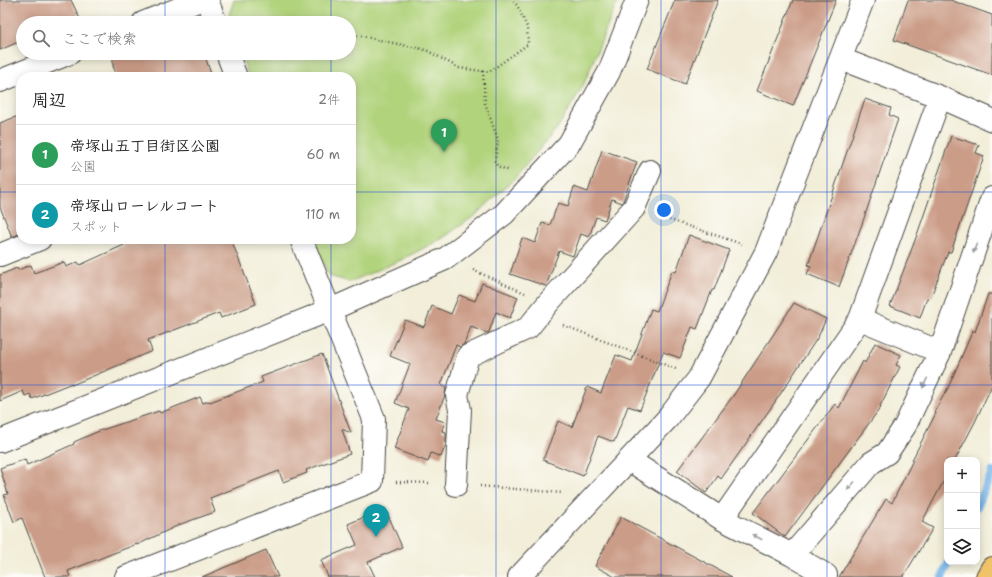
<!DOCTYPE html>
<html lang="ja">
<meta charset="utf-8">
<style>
:root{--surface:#fff;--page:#f6f6f6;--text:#222;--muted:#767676;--line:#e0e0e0;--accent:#2563eb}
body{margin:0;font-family:"Shantell Sans","Klee One",sans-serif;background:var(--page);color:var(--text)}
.controls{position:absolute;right:12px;bottom:12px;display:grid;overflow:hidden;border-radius:8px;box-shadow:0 2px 10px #0003}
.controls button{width:36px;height:36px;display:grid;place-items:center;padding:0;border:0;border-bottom:1px solid var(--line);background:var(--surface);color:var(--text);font:20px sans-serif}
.you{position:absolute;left:664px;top:210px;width:14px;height:14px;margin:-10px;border:3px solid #fff;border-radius:50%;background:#1a73e8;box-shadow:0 0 0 6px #1a73e833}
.badge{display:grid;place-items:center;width:26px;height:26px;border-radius:50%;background:var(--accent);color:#fff;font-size:13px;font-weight:700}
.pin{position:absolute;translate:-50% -33px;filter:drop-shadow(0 1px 2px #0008)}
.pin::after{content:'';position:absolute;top:21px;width:14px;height:12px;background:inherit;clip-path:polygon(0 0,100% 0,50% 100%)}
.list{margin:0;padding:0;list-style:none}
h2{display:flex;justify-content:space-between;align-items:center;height:52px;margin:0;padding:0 16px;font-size:17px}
h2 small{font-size:13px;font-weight:400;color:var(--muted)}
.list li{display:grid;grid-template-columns:26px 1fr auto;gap:12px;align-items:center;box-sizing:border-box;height:60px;padding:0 16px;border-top:1px solid var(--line)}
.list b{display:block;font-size:15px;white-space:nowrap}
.list p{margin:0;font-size:13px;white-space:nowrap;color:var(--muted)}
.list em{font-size:13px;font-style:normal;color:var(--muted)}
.icon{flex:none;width:22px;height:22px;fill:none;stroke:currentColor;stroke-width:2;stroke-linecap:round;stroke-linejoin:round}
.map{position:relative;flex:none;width:992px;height:577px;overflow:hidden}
.search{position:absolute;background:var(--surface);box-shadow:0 2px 10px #0003;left:16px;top:16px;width:340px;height:44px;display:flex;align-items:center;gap:10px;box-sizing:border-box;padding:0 14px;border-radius:22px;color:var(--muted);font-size:15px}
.panel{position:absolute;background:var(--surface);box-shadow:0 2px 10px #0003;left:16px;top:72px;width:340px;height:172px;border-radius:16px}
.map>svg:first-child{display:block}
.green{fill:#b1d37b;stroke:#6e7f53}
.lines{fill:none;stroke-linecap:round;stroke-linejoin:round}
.stream{stroke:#74b4e8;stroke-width:8}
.building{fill:#cb9c87}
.minor-casing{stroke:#494845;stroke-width:24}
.major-casing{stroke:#494845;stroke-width:24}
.path{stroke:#494845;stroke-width:2.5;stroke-dasharray:1 3;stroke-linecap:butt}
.minor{stroke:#fff;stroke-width:22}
.major{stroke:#f1c369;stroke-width:22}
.oneway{fill:#a0a0a0}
.grid{fill:none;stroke:#1d4ed8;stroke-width:1;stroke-opacity:0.55}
</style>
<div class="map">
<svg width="992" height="577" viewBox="0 0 992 577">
<rect width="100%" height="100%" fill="#fdfcf7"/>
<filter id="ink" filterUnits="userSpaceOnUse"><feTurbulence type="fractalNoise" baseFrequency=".025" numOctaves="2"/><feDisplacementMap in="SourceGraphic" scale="8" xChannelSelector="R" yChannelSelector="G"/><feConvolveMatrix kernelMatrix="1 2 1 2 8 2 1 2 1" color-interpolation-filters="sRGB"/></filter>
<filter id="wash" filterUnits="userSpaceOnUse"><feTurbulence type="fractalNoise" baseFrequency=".012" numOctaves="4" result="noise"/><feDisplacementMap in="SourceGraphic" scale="16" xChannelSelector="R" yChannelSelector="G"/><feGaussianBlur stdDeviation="0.9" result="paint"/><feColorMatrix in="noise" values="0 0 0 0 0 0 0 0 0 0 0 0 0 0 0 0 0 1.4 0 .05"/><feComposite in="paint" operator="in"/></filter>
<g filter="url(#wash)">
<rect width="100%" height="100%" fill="#f2eed9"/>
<path class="green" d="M234,0H618L583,86L558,127L516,177L477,214L443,238L401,260L350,282L329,276L314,239H351V77H249L240,53H349V23H227V21Z"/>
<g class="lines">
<path class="stream" d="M977,507L992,472
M942,577L949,562"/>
</g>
<g id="blocks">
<path class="building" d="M0,0H71L82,23H23V40L0,50Z
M675,0H718L685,84L647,69Z
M793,0H836L793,106L757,91Z
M908,0H950L992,15V75L894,40Z
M122,53H204L212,77H117L113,66V57Z
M865,99L891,108L889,115L898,119L862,224L839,287L807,274L811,266L808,265Z
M21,115V233L12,237L0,207V123Z
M951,136L979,145L976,153L984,156L951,252H948L930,299L927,298L920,318L890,306L917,235Z
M602,150L637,162L623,201L622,203L612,199L605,220L596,217L589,237L581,234L573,256L559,251L546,286L510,274L522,238L535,243L542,223L550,225L558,203L568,206L574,187L588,192Z
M689,235L729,250L714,290H712L697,329L692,327L680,358L663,352L640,410L628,406L614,442L598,436L583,476L543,460L558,421L572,427L587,387L601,393L616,355L632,361L651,309L657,311L672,271L676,272Z
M121,239H231L256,304L221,318L219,313L148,340L152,351L72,385V383L32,399L30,394L25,396L23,391L0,401V275L17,268L18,270L31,265L34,273L64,262L66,267L78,262L80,265L124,245Z
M482,283L518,297L510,318L496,312L489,332L487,333L471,327L464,344L460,347L456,345L441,385L446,388L445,395L436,419L445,422L442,431L446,432V444L441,457L431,453L428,462L394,449L409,409L395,403L410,364L390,356L405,320L424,327L432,306L451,314L459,295L475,301Z
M988,294H992V385L975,422L955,460H947V475L922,522L933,528L903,577H839L886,499L892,503L913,460H912L936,413L934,412L948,388L973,330L975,332Z
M794,303L826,319L818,337L775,402L721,479L718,476L706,493L677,471L733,396Z
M875,343L901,355L896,365L900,367L880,406L881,407L785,537L753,513L835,404L839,408L863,361L865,363Z
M322,354L351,433L342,429L350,454L306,470L307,473L283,482L279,471L210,498L215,512L181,524L137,545V544L68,571L70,577H45L22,518L14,522L4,495L8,494L0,468L25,459L27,465L74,444V442L99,431L159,411L160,413L200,397L203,403L209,401L210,402L263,382L261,377Z
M385,508L402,547L368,562L375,577H328L321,560L357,545L348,524Z
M621,517L732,577H615L595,566Z
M266,550L278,577H202Z"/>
</g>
</g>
<g filter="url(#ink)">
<use href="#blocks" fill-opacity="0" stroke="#494845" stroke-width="1"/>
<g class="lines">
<g class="minor-casing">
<path id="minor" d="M207,0L216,23
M143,23L200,0
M227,53L236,77
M841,59L940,97L992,120
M0,81L70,53
M0,255L40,239
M860,319L940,352
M0,441L330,310L445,259L504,214L569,144L609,72L637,0
M629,460L722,519L792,555L871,463L887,453L905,426L940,352L992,198
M456,485L460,410L457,395L468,356L528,328L549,302L634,208L650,171
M722,519L860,319L940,97
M792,555L826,575
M126,577L372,481L374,419L301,239
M519,577L668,418L699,378L766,252L863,0"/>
</g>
<g class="major-casing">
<path id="major" d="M987,577L992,568"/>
</g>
<path class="path" d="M349,35L361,36L426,50L459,68L489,72L528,44L527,27L517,5L511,0
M483,71L485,103L498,140L495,161L497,166L510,171
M658,216L742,244
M473,270L525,293
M563,325L676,369
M396,482L431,483
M480,486L563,493"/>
<use href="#minor" class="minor"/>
<use href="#major" class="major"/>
</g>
<defs><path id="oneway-solid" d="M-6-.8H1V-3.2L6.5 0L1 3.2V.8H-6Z"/></defs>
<g class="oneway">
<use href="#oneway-solid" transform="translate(975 248) rotate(109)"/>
<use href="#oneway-solid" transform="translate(925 383) rotate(115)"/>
<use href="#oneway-solid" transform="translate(851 486) rotate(130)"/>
<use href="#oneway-solid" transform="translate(757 537) rotate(-152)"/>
</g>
</g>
<path class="grid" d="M165,0V23M331,0V23M496,0V577M661,0V577M827,0V577M165,53V77M331,53V77M0,192H21M351,192H992M165,239V577M331,239V577M0,385H992"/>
</svg>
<div class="controls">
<button>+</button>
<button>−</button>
<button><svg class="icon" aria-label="layers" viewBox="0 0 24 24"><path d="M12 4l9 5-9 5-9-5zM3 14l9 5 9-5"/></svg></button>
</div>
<div class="you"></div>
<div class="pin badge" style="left:444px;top:152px;background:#2e9e5b">1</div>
<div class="pin badge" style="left:376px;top:537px;background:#0f9aa8">2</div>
<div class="search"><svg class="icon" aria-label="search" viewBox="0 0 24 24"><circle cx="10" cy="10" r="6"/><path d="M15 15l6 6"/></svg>ここで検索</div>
<section class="panel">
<h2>周辺<small>2件</small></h2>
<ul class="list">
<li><span class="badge" style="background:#2e9e5b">1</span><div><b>帝塚山五丁目街区公園</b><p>公園</p></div><em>60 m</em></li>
<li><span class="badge" style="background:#0f9aa8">2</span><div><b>帝塚山ローレルコート</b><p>スポット</p></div><em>110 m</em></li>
</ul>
</section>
</div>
